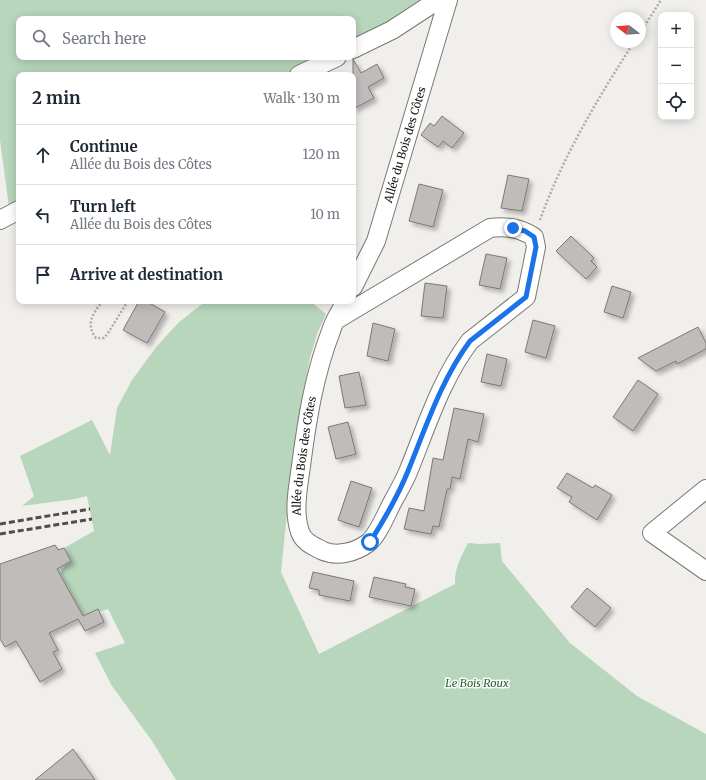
<!DOCTYPE html>
<meta charset="utf-8">
<style>
:root{--surface:#fff;--page:#f6f6f7;--text:#1f2937;--muted:#747a83;--line:#e0e1e3}
body{margin:0;font-family:Merriweather,serif;background:var(--page);color:var(--text)}
.controls{position:absolute;right:12px;top:12px;display:grid;overflow:hidden;border-radius:8px;box-shadow:0 2px 10px #0003}
.controls button{width:36px;height:36px;display:grid;place-items:center;padding:0;border:0;border-bottom:1px solid var(--line);background:var(--surface);color:var(--text);font:20px sans-serif}
.compass{position:absolute;left:610px;top:12px;width:36px;height:36px;border-radius:50%;background:var(--surface);box-shadow:0 2px 10px #0003;rotate:287deg}
.stop{position:absolute;width:12px;height:12px;margin:-9px;border:3px solid #1a73e8;border-radius:50%;background:#fff}
.stop.end{background:#1a73e8;border-color:#fff;box-shadow:0 1px 4px #0008}
.list{margin:0;padding:0;list-style:none}
h2{display:flex;justify-content:space-between;align-items:center;height:52px;margin:0;padding:0 16px;font-size:17px}
h2 small{font-size:13px;font-weight:400;color:var(--muted)}
.list li{display:grid;grid-template-columns:26px 1fr auto;gap:12px;align-items:center;box-sizing:border-box;height:60px;padding:0 16px;border-top:1px solid var(--line)}
.list b{display:block;font-size:15px;white-space:nowrap}
.list p{margin:0;font-size:13px;white-space:nowrap;color:var(--muted)}
.list em{font-size:13px;font-style:normal;color:var(--muted)}
.icon{flex:none;width:22px;height:22px;fill:none;stroke:currentColor;stroke-width:2;stroke-linecap:round;stroke-linejoin:round}
.map{position:relative;flex:none;width:706px;height:780px;overflow:hidden}
.search{position:absolute;background:var(--surface);box-shadow:0 2px 10px #0003;left:16px;top:16px;width:340px;height:44px;display:flex;align-items:center;gap:10px;box-sizing:border-box;padding:0 14px;border-radius:8px;color:var(--muted);font-size:15px}
.panel{position:absolute;background:var(--surface);box-shadow:0 2px 10px #0003;left:16px;top:72px;width:340px;height:232px;border-radius:8px}
.map>svg:first-child{display:block}
.green{fill:#b7d6bb}
.building{fill:#c0bcbb;stroke:#7c7877;filter:url(#shadow)}
.lines{fill:none;stroke-linecap:round;stroke-linejoin:round}
.minor-casing{stroke:#7a7875;stroke-width:20}
.path{stroke:#adaca9;stroke-width:2.5;stroke-dasharray:2 2;stroke-linecap:butt}
.minor{stroke:#fff;stroke-width:18}
.rail{stroke:#4f4e4d;stroke-width:3;stroke-dasharray:6 3;stroke-linecap:butt}
.route{stroke:#1a73e8;stroke-width:5}
.labels{text-anchor:middle;stroke-width:3;stroke-linejoin:round;paint-order:stroke}
.street-label{font-size:11px;fill:#131312;stroke:#fffcf9}
.park-label{font-size:11px;font-style:italic;fill:#1f6332;stroke:#fffcf9}
</style>
<div class="map">
<svg width="706" height="780" viewBox="0 0 706 780">
<defs>
<filter id="shadow"><feDropShadow dx="3.5" dy="3.5" stdDeviation="2" flood-color="#0004"/></filter>
</defs>
<rect width="100%" height="100%" fill="#f1efec"/>
<path class="green" d="M0,0H430L353,42V19H19V57H321L283,75H19V201L9,207L0,140Z
M206,301H310L326,314L317,334L310,358L301,404L292,465L281,572L319,654L455,584C454,569 461,557 468,543L480,544L500,543L502,561L570,643L637,696L706,734V780H176L152,741L112,686L95,653L125,643L108,609L99,612L97,609L83,616L60,573L65,565L71,561L64,548L94,531L87,496L75,499L22,506L34,496L20,456L92,420L110,455L117,408L132,380L157,346L179,322Z"/>
<path class="building" d="M353,59L361,73L377,64L384,78L368,87L374,98L353,109Z
M442,116L464,133L452,148L443,141L438,147L421,135L430,123L434,126Z
M508,175L529,179L522,211L501,208Z
M419,184L443,190L433,227L409,221Z
M571,236L594,258L591,261L597,267L586,279L556,251Z
M486,254L507,258L500,289L479,285Z
M425,283L447,286L443,318L421,316Z
M612,286L631,292L623,318L604,312Z
M139,301H146L165,312L147,343L123,330Z
M533,320L555,326L546,358L525,352Z
M373,323L395,329L388,361L367,356Z
M698,327L706,343V349L677,364L676,361L656,371L638,358Z
M487,354L507,359L501,386L481,382Z
M359,372L366,405L345,408L339,376Z
M638,380L658,394L633,431L613,417Z
M454,408L484,414L478,442L468,439L460,479L452,477L450,489H447L439,527L433,526L431,534L404,529L409,508L424,511L433,458L443,460Z
M348,422L356,454L336,459L328,427Z
M567,473L593,488L595,485L612,495L597,520L569,502L572,497L557,488Z
M351,481L372,488L359,527L338,520Z
M55,545L58,550L64,548L71,561L57,569L83,616L98,609L104,622L85,631L78,619L49,633L58,650L53,652L62,669L40,682L16,641L5,647L0,639V564Z
M313,572L354,581L350,601L319,595V590L309,588Z
M374,577L406,584L405,587L415,589L411,606L369,597Z
M587,588L611,608L595,627L571,607Z
M73,749L95,780H35Z"/>
<g class="lines">
<g class="minor-casing">
<g id="minor">
<path d="M353,49L392,30L438,0"/>
<path d="M299,75L337,57"/>
<path d="M0,220L19,210"/>
<path id="s1" d="M353,287L376,241L448,0"/>
<path id="s2" d="M336,320L490,228C507,226 520,228 534,237L536,247L526,297L470,341C441,379 426,428 408,472C403,484 396,495 390,507C385,517 377,536 368,543C356,552 338,557 323,551C314,546 304,543 300,532C293,511 298,488 301,466C307,420 314,375 331,331C334,320 341,311 346,301"/>
<path d="M706,489L652,533L706,571"/>
</g>
</g>
<path class="path" d="M640,33L661,0
M540,220C563,156 598,98 634,42
M103,301C93,313 85,324 96,338H104L108,333L128,301"/>
<use href="#minor" class="minor"/>
<path class="rail" d="M0,524L90,509
M0,534L92,519"/>
</g>
<g class="lines">
<path class="route" d="M370,542C384,520 398,496 408,471C426,427 441,380 470,341L526,297L536,247L534,237L525,231L513,228"/>
</g>
<g class="labels">
<g class="street-label">
<text dy="4" stroke="none"><textPath href="#s1" startOffset="152">Allée du Bois des Côtes</textPath></text>
<text dy="4" stroke="none"><textPath href="#s2" startOffset="740">Allée du Bois des Côtes</textPath></text>
</g>
<g class="park-label">
<text x="477" y="687">Le Bois Roux</text>
</g>
</g>
</svg>
<div class="controls">
<button>+</button>
<button>−</button>
<button><svg class="icon" aria-label="locate" viewBox="0 0 24 24"><circle cx="12" cy="12" r="6"/><path d="M12 2v4M12 18v4M2 12h4M18 12h4"/></svg></button>
</div>
<svg class="compass" viewBox="-18 -18 36 36"><path d="M0-13l5 13h-10z" fill="#e53935"/><path d="M0 13l5-13h-10z" fill="#747a83"/></svg>
<div class="stop" style="left:370px;top:542px"></div>
<div class="stop end" style="left:513px;top:228px"></div>
<div class="search"><svg class="icon" aria-label="search" viewBox="0 0 24 24"><circle cx="10" cy="10" r="6"/><path d="M15 15l6 6"/></svg>Search here</div>
<section class="panel">
<h2>2 min<small>Walk · 130 m</small></h2>
<ul class="list">
<li><svg class="icon" aria-label="ahead" viewBox="0 0 24 24"><path d="M12 20V5M6 11l6-6 6 6"/></svg><div><b>Continue</b><p>Allée du Bois des Côtes</p></div><em>120 m</em></li>
<li><svg class="icon" aria-label="left" viewBox="0 0 24 24"><path d="M17 20v-9H6M10 6l-5 5 5 5"/></svg><div><b>Turn left</b><p>Allée du Bois des Côtes</p></div><em>10 m</em></li>
<li><svg class="icon" aria-label="arrive" viewBox="0 0 24 24"><path d="M6 21V4h12l-3 4 3 4H6"/></svg><div><b>Arrive at destination</b></div></li>
</ul>
</section>
</div>
